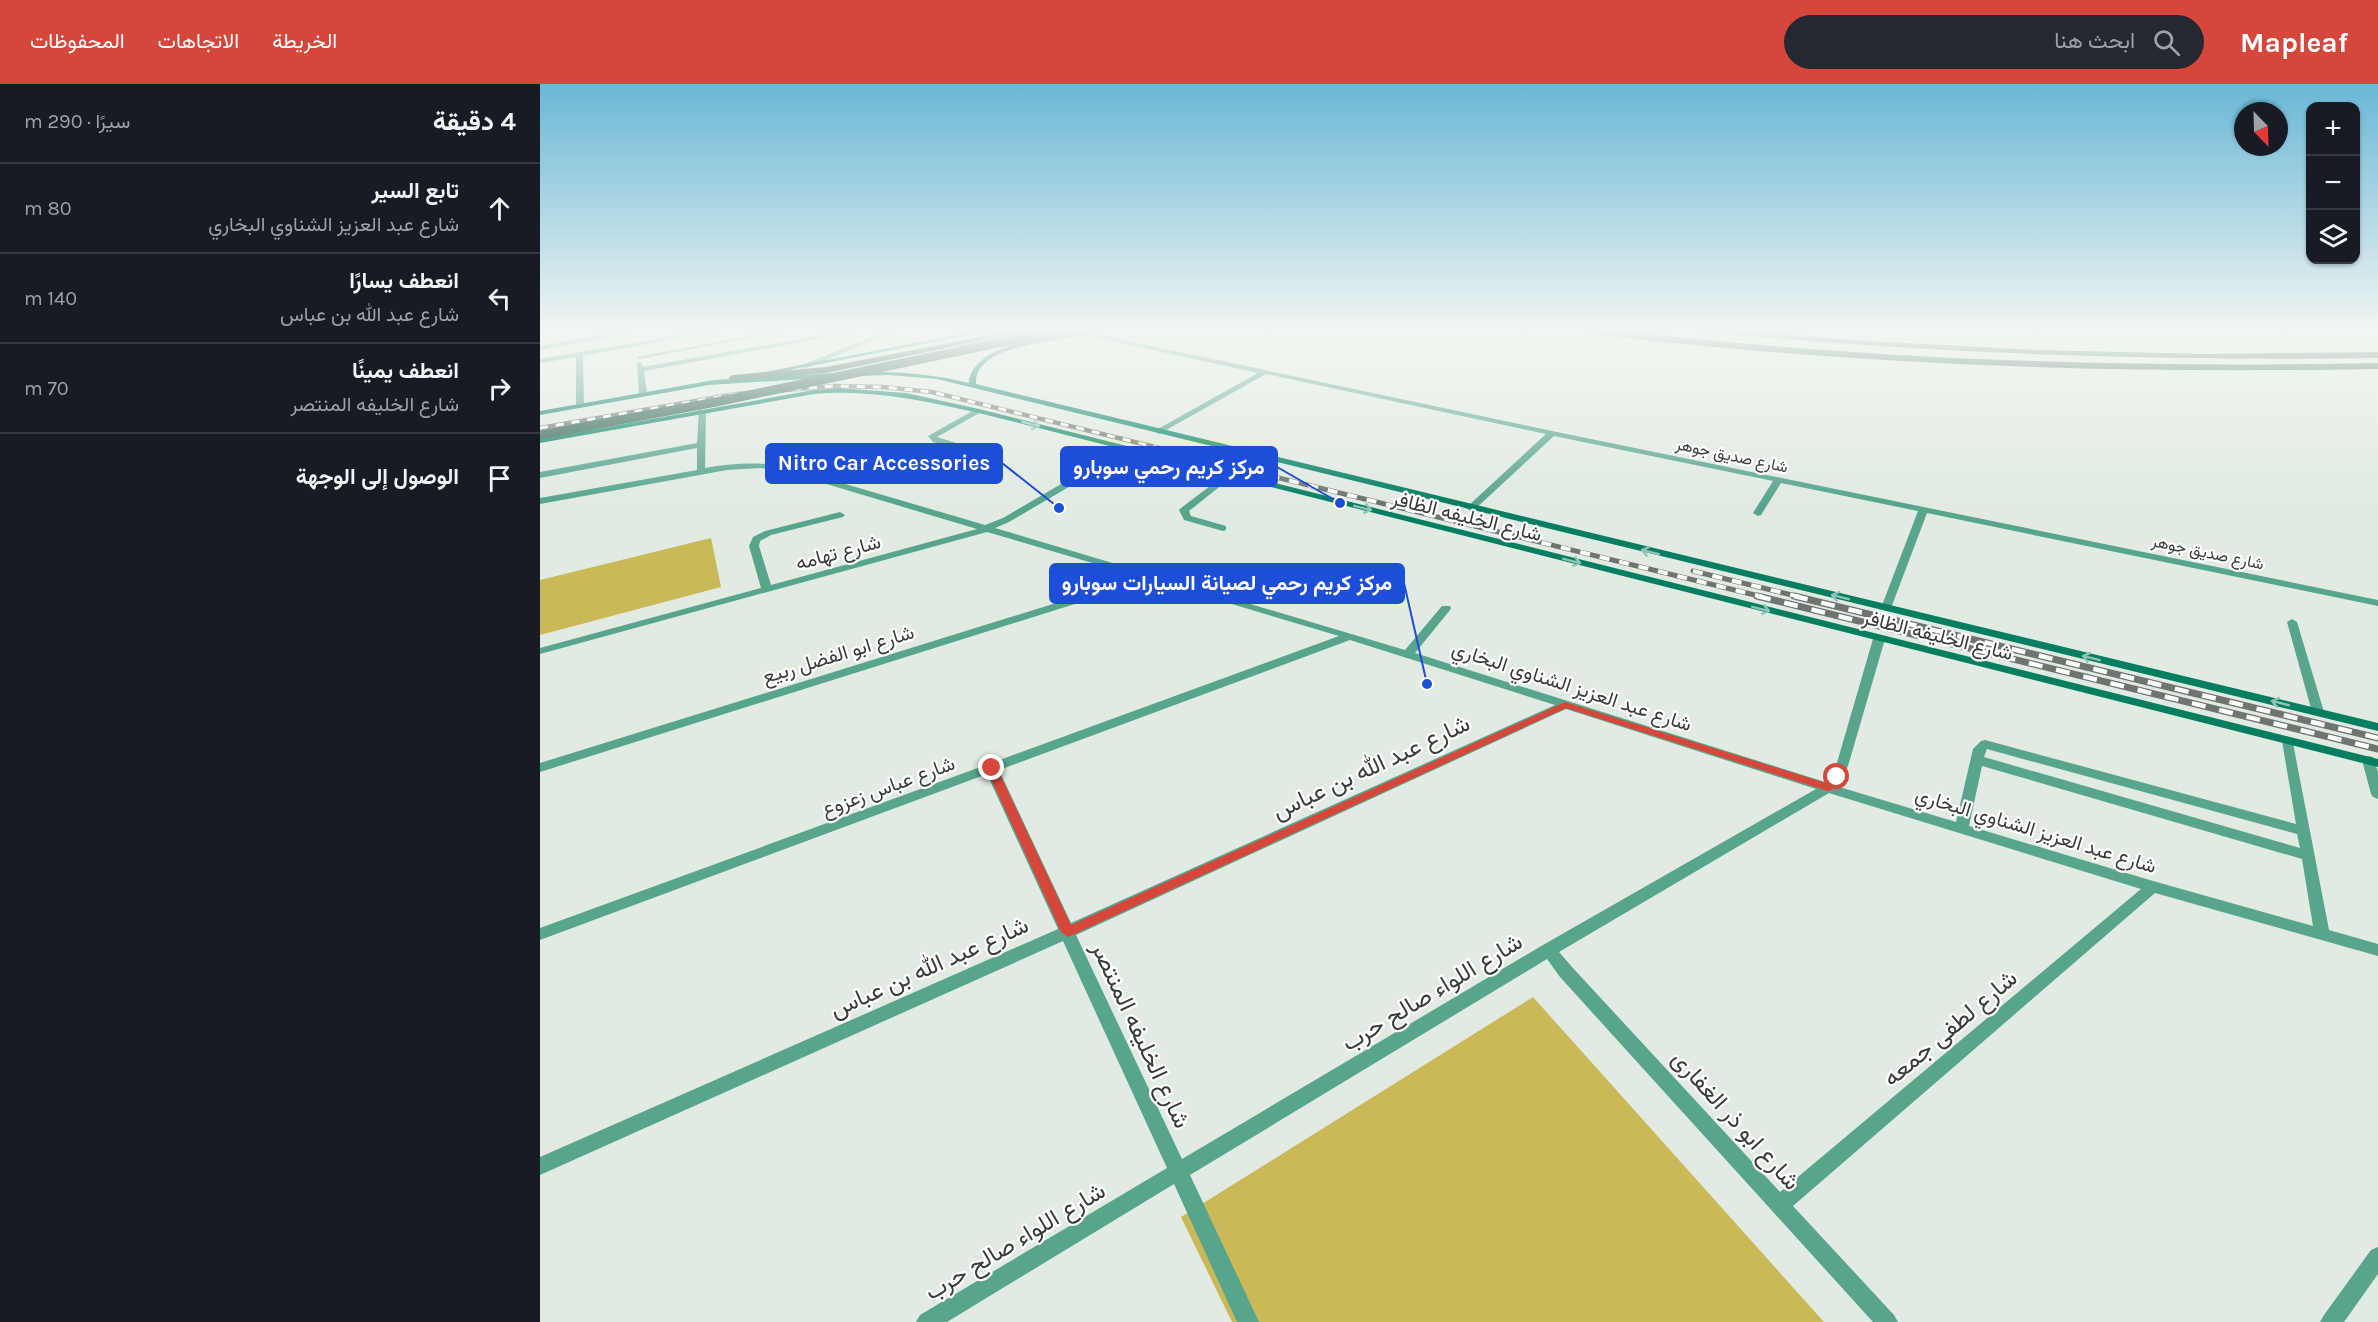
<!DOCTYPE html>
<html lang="ar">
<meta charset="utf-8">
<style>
:root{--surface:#171b24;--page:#242831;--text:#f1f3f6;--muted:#9ea1a6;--line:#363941;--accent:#d5473b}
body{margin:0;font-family:Karla,Vazirmatn,sans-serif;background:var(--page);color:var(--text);direction:rtl}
.controls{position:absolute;right:18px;top:18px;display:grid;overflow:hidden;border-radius:12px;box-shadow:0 2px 4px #0004}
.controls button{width:54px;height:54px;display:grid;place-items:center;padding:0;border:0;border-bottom:2px solid var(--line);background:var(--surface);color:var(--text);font:30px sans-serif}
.compass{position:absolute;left:1694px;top:18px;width:54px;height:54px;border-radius:50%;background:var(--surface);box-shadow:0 2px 4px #0004;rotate:157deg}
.stop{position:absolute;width:18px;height:18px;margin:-14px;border:4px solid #d5473b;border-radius:50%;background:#fff}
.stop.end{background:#d5473b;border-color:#fff;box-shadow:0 2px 6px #0008}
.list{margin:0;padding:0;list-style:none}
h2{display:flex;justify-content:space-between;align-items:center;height:78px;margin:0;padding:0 24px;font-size:26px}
h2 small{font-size:20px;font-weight:400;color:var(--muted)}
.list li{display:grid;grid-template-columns:39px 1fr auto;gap:18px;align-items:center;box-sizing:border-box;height:90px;padding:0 24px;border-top:2px solid var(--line)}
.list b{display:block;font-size:22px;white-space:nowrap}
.list p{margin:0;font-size:20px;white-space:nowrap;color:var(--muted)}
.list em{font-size:20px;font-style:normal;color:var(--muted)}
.icon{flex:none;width:33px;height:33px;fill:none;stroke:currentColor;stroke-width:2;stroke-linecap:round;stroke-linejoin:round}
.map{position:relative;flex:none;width:1838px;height:1238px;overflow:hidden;direction:ltr}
header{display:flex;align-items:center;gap:36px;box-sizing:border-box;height:84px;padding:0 30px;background:var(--accent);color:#fff}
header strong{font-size:28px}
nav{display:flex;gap:33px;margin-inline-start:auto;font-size:21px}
.search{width:420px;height:54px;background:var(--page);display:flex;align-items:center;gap:15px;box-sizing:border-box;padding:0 21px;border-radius:33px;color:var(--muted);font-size:22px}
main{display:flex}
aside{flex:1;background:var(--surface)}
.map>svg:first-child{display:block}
.green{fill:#c9b959}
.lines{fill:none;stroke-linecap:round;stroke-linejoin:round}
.street{fill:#58a48d;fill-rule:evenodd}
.secondary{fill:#067e63;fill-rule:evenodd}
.primary{fill:#245a4a;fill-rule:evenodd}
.rail-far2-casing{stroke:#6e746f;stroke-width:4.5}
.rail-far1-casing{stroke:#6e746f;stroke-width:5}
.rail-casing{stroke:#6e746f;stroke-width:7}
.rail-far2{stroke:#fff;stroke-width:3;stroke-dasharray:8;stroke-linecap:butt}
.rail-far1{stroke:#fff;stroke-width:4;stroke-dasharray:10;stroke-linecap:butt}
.rail{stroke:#fff;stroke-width:4.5;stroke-dasharray:14;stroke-linecap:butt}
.primary-bridge{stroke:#245a4a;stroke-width:9}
.oneway{stroke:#8fc5b9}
.route{fill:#d5473b}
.labels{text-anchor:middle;stroke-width:4.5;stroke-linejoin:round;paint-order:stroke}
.far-street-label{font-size:16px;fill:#393d39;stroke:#fff}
.street-label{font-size:20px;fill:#393d39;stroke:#fff}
.near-street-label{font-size:24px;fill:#393d39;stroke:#fff}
.leader{fill:none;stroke:#1d4ed8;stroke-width:2}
.callout-dot{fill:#1d4ed8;stroke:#fff;stroke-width:2}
.callout{fill:#1d4ed8;stroke:#1d4ed8;stroke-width:2}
.callout-label{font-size:21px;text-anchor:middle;font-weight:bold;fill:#fff}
</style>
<header>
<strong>Mapleaf</strong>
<div class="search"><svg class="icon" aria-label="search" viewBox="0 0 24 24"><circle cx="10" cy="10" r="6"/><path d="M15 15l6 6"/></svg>ابحث هنا</div>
<nav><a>الخريطة</a><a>الاتجاهات</a><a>المحفوظات</a></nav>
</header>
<main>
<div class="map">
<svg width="1838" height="1238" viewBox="0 0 1838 1238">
<rect width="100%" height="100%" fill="#e1ebe2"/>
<path class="green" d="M171,454L181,503L0,551V496Z
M993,913L1284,1238H692L641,1133Z"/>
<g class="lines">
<path class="street" d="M0,245H13L0,249Z
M79,245H85L86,248L76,253L0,266V262L74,249L79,247Z
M174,245H189L43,272L44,322L40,324L36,322V273L0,279V275Z
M246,245H261L99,275L96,273Z
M315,245L318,247L317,248L104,287L107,310L103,312L99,310L97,278H101L103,283Z
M353,245H362L266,284L259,282Z
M541,247L1012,347L1838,516V522L1387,429L1351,524L1346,527L1341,524L1378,427L1241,399L1221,431L1218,432L1213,429L1233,397L1014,352L934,426L931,427L926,424L928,422L1006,350L726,290L619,350L615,348L616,346L718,289L539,250V248Z
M159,325L166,327L165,384C192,379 217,378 244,382L445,441L463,434L586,362H592V366L469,438L455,444L865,566L902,522H910L911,524L910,526L875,569L1285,698L1296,682L1333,555L1339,552L1343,553L1345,555L1308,682L1296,702L1416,738L1433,665L1441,657L1445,656L1756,740L1742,657L1744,654H1752L1789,846L1838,860V872L1615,809L1253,1122L1354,1231L1358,1238H1333L1020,893L1007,875L650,1091L719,1238H697L634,1100L407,1238H376L380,1231L627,1084L523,857L0,1091V1073L518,845L447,690L0,856V844L799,552L611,496L0,688V679L600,493L447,448L0,570V564L221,504L209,462L213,453L225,447L300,428L305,431L303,433L231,451L220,457L219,462L231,501L437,445L243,387L220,384L187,386L0,420V414L157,386V364L0,394V388L157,359ZM810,556L1015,621L531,839L459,686ZM1026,625L1276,705L1003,861L642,1075L536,851ZM1447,665L1757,750L1760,764L1444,673ZM1442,682L1762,775L1773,842L1613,797L1429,742ZM1289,709L1601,805L1240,1108L1032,883L1019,868Z
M436,325L443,327L397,353L445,368V372H439L393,358L388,352Z
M690,387L694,390L693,392L649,427L651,432L686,442V446L683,447L644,436L639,426L641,424Z
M1752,535L1757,538L1784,628L1782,631L1778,632L1772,628L1747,538Z
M1828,672L1833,673L1838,688V715L1833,713L1831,710L1822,676Z
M1838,1163V1190L1804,1238H1780L1784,1231L1831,1166Z"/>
<path class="secondary" d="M447,245H461L223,291L219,289Z
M549,245H563C536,259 434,255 436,300L1838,639V647L397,295L349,291L318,292L314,290L318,288C356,287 392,290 429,299C430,259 520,250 549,245Z
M295,289H298V293L169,301L0,331V327L174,296Z
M298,304L366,309L439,325L1838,675V683L439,329C384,317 331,305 274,310L0,359V355L274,306Z"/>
<path class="primary" d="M480,245H497L286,289L193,297L188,294L193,291L286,283Z
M1041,245H1066C1323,276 1580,284 1838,279V285C1613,289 1390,284 1166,262C1145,260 1054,253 1041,245Z
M1154,245H1185L1328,257L1498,266L1668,270L1838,268V274C1611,277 1384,270 1158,247Z"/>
<g class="rail-far2-casing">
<path id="rail-far2" d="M0,344L196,310L294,302L343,303L392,308L619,364"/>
</g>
<g class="rail-far1-casing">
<path id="rail-far1" d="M613,363L1223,513
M1153,487L1260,513"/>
</g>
<g class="rail-casing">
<path id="rail" d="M1217,512L1838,665
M1254,512L1838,654"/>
</g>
<use href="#rail-far2" class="rail-far2"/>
<use href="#rail-far1" class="rail-far1"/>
<use href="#rail" class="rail"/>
<path class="primary-bridge" d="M0,351L176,318L525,245"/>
</g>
<defs><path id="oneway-shaft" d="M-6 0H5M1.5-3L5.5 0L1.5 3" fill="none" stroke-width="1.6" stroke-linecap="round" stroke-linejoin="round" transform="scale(1.5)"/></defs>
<g class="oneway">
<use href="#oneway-shaft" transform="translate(491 340) rotate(14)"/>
<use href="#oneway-shaft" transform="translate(823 424) rotate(14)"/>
<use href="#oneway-shaft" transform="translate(1110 468) rotate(-166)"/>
<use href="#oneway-shaft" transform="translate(1032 477) rotate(14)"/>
<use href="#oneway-shaft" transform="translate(1300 513) rotate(-166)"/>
<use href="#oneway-shaft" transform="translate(1221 525) rotate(14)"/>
<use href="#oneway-shaft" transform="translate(1551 574) rotate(-166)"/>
<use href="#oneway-shaft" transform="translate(1740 619) rotate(-166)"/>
</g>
<linearGradient id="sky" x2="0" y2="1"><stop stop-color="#69b7d6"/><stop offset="0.59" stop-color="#f2f6f2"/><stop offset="1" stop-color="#f2f6f2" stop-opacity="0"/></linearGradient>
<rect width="1838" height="418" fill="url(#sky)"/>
<path class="route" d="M1025,618L1286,699L1297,690L1302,693L1292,706L1288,707L1026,624L528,853L521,848L446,684L452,681L457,684L531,841Z"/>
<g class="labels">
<g class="far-street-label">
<text transform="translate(1192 371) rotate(12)" y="6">شارع صديق جوهر</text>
<text transform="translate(1668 468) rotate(12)" y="6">شارع صديق جوهر</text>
</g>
<g class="street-label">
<text transform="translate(927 432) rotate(14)" y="7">شارع الخليفه الظافر</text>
<text transform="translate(298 468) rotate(-15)" y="7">شارع تهامه</text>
<text transform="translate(1398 551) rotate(14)" y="7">شارع الخليفه الظافر</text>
<text transform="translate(298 570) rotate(-17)" y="7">شارع ابو الفضل ربيع</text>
<text transform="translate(1032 602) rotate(18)" y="7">شارع عبد العزيز الشناوي البخاري</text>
<text transform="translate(348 702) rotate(-20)" y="7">شارع عباس زعزوع</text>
<text transform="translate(1496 746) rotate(17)" y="7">شارع عبد العزيز الشناوي البخاري</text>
</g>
<g class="near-street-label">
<text transform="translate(831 683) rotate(-25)" y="8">شارع عبد الله بن عباس</text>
<text transform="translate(389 883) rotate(-24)" y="8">شارع عبد الله بن عباس</text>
<text transform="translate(892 908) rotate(-31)" y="8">شارع اللواء صالح حرب</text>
<text transform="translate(1410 944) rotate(-40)" y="8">شارع لطفى جمعه</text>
<text transform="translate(601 951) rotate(65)" y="8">شارع الخليفه المنتصر</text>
<text transform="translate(1196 1036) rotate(48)" y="8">شارع ابو ذر الغفارى</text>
<text transform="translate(475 1157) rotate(-31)" y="8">شارع اللواء صالح حرب</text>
</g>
</g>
<path class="leader" d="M519 424L462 379M800 419L737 383M887 600L864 499"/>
<g class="callout-dot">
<circle cx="519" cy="424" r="6"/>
<circle cx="800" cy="419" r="6"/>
<circle cx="887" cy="600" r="6"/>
</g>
<g class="callout">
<rect x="226" y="360" width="236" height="39" rx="6"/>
<rect x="521" y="363" width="216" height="39" rx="6"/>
<rect x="510" y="480" width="354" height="39" rx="6"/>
</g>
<g class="callout-label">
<text x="344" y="386">Nitro Car Accessories</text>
<text x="629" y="390">مركز كريم رحمي سوبارو</text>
<text x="687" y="506">مركز كريم رحمي لصيانة السيارات سوبارو</text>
</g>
</svg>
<div class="controls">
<button>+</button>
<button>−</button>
<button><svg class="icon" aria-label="layers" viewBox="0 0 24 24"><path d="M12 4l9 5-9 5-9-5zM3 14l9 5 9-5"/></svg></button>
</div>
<svg class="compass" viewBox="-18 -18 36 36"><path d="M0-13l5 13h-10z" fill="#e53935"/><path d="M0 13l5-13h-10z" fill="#9ea1a6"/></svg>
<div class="stop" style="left:1297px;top:693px"></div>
<div class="stop end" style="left:452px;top:684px"></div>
</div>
<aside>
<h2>4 دقيقة<small>سيرًا · 290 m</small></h2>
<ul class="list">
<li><svg class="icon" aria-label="ahead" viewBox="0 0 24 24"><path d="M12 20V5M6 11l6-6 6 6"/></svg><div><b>تابع السير</b><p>شارع عبد العزيز الشناوي البخاري</p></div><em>80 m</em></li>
<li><svg class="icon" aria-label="left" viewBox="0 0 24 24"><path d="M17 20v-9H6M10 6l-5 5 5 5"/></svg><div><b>انعطف يسارًا</b><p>شارع عبد الله بن عباس</p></div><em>140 m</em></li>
<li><svg class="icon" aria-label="right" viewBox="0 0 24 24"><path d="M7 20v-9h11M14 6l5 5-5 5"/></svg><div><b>انعطف يمينًا</b><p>شارع الخليفه المنتصر</p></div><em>70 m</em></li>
<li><svg class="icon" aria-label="arrive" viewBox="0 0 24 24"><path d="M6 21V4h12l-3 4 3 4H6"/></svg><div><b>الوصول إلى الوجهة</b></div></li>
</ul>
</aside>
</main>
